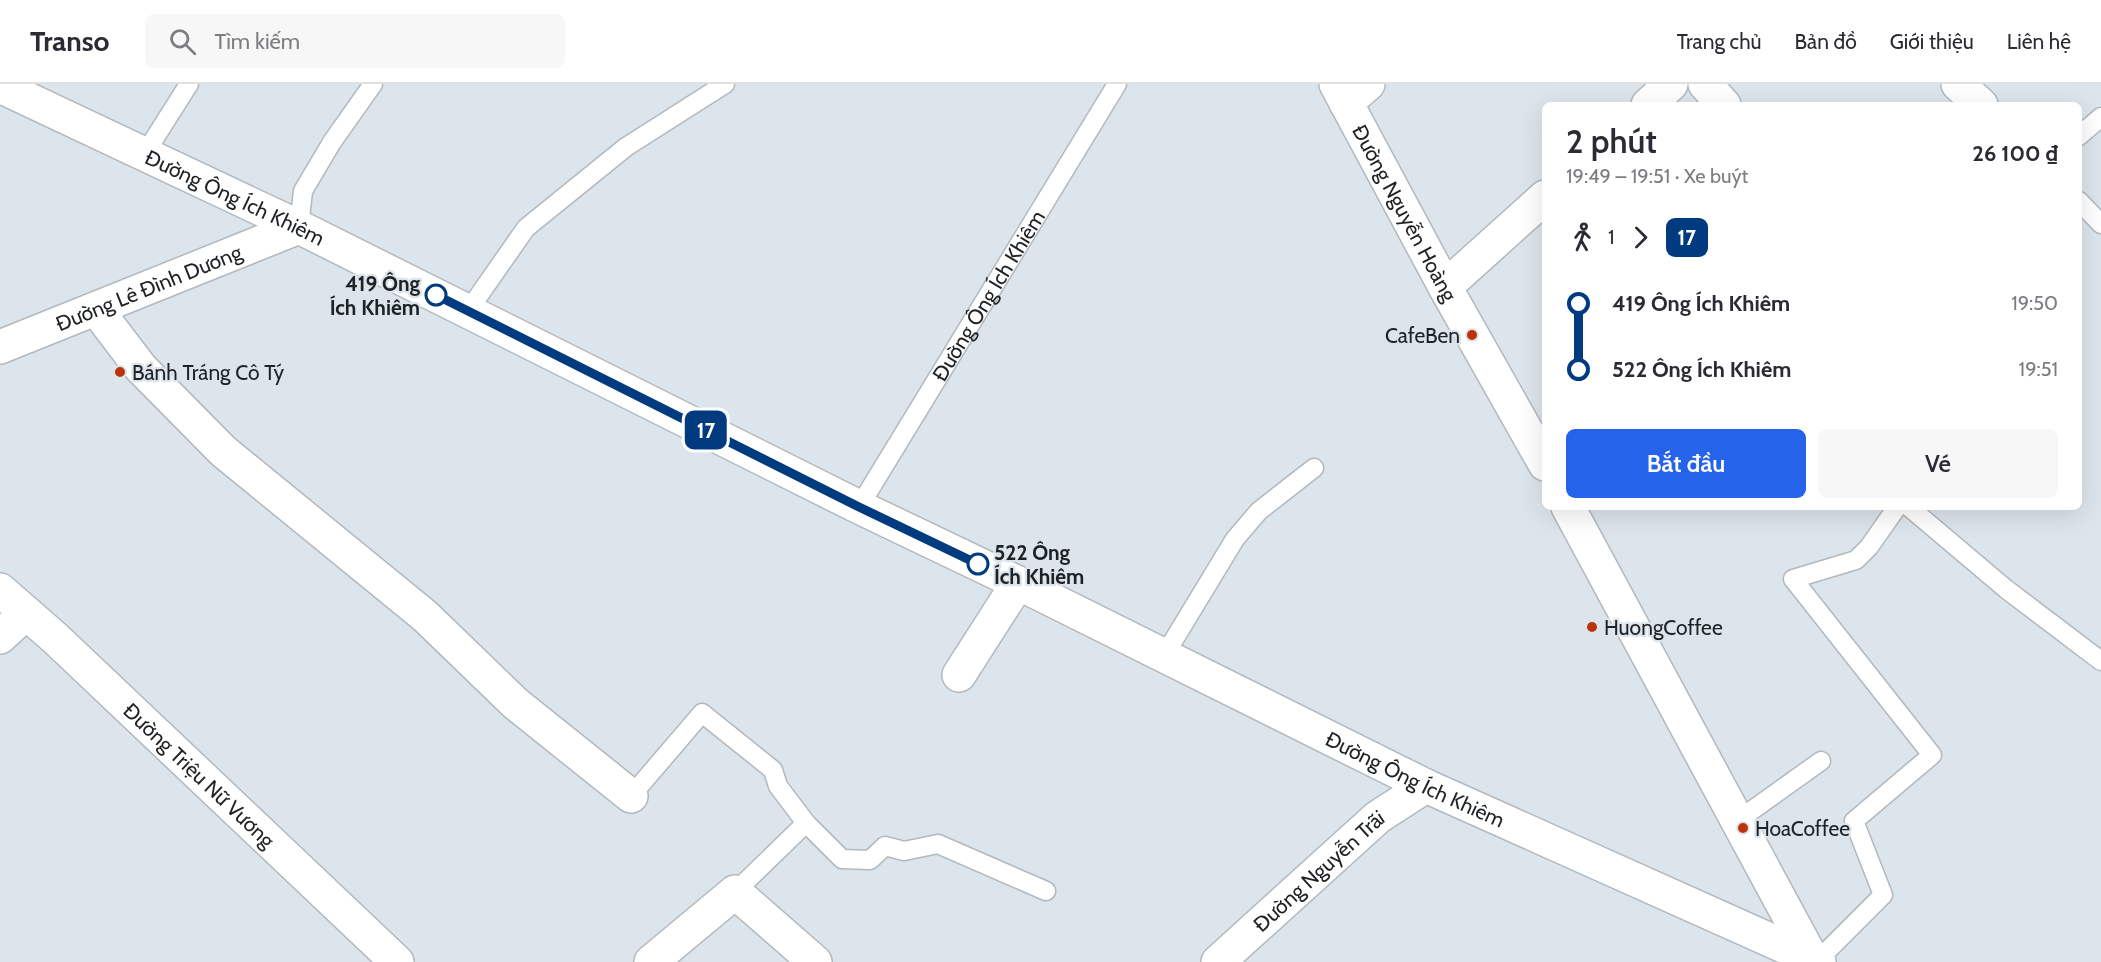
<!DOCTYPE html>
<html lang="vi">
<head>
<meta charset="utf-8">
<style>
	body { margin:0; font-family:Cabin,sans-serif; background:#f7f7f7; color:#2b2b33; height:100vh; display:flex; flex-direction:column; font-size:22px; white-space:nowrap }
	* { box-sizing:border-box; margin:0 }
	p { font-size:20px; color:#7c7c81 }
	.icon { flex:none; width:33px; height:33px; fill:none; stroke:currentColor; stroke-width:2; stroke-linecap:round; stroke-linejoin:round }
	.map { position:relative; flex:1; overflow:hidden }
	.sheet { position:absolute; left:1542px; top:18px; width:540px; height:408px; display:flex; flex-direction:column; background:#fff; border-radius:9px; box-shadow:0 6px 24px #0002 }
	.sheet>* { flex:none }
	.badge { padding:0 12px; border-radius:9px; font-size:21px; line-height:39px }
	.map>.badge { position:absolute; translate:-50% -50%; box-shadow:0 0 0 3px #fff }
	.legs { display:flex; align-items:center; gap:9px; height:66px; padding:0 24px; font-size:20px }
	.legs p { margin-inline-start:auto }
	.summary { display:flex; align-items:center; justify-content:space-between; height:102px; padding:0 24px }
	h1 { font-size:33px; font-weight:600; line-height:45px }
	.action { display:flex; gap:12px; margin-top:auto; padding:12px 24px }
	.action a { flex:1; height:69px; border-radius:9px; background:#2563eb; color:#fff; font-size:24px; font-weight:600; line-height:69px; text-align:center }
	.action a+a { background:#f7f7f7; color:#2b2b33 }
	ul { padding:0 24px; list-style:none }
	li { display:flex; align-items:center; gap:21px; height:66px; font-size:22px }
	li i { display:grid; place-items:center; width:9px; height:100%; margin:0 8px; background:currentColor }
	li i::after { content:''; width:15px; height:15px; margin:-8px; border:4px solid; border-radius:50%; background:#fff }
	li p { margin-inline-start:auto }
	li:first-child i { background:linear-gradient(#0000 50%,currentColor 0) }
	li:last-child i { background:linear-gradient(currentColor 50%,#0000 0) }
	header { display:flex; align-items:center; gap:36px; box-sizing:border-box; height:84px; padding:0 30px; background:#fff; border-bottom:2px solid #e1e1e2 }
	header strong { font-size:28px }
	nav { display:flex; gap:33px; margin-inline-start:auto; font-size:21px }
	.search { width:420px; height:54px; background:#f7f7f7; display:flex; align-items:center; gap:15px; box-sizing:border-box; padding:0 21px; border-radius:9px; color:#7c7c81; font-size:22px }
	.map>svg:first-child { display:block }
</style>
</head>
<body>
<header>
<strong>Transo</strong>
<div class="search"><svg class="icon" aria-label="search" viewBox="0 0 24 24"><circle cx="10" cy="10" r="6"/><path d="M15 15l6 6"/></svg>Tìm kiếm</div>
<nav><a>Trang chủ</a><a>Bản đồ</a><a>Giới thiệu</a><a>Liên hệ</a></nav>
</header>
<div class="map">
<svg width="2101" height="878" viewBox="0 0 2101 878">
	<rect width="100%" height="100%" fill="#dde5ec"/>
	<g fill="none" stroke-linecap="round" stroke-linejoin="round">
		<defs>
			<g id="service">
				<path d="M2079,52L2101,33"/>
				<path d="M144,71L189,0"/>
				<path d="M2079,117L2101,140"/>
				<path d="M299,143L303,107L332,58L373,0"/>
				<path d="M468,227L526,144L626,63L725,0"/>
				<path id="s1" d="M859,423L1117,0"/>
				<path d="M1909,423L2006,505L2101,577"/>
				<path d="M1164,572L1235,455L1259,427L1314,384"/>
				<path d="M631,712L702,629L773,686L778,702L806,739"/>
				<path d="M1737,737L1821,677"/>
				<path d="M735,808L806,739L842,775L870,776L885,762L904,767L938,760L1046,807"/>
				<path d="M1817,877L1883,811L1854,737L1932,671L1793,495L1856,476L1869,463L1897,423"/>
			</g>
			<g id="minor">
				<path d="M1705,0L1724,21"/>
				<path d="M1958,0L1981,21"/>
				<path d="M1346,19L1368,0"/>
				<path d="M1648,21L1671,0"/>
				<path d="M1445,203L1545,113"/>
				<path d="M96,225L141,284L223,367L425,532L515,619L631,712"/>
				<path id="s2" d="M0,263L299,143"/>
				<path d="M0,553L26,529"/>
				<path d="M959,591L1018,499"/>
				<path d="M651,878L735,808L815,878"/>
				<path id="s3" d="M1218,878L1378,733L1426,702"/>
			</g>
			<g id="tertiary">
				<path id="s4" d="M1336,0L1445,203L1545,380"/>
				<path d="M1568,423L1811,873"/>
				<path id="s5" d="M0,506L55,554L397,878"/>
			</g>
			<g id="secondary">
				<path id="s6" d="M0,2L299,143L859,423L1018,499L1426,702L1819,878"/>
			</g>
		</defs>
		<use href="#service" stroke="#b1b9bf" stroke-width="21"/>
		<use href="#minor" stroke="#b1b9bf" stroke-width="36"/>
		<use href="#tertiary" stroke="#b1b9bf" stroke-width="36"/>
		<use href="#secondary" stroke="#b1b9bf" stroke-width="36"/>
		<use href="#service" stroke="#fff" stroke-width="18"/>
		<use href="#minor" stroke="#fff" stroke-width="33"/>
		<use href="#tertiary" stroke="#fff" stroke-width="33"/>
		<use href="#secondary" stroke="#fff" stroke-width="33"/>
	</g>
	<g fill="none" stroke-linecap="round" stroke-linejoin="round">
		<defs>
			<path id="line-1" d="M436,211L859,423L978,480"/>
		</defs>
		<use href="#line-1" stroke="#fff" stroke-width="14"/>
		<use href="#line-1" stroke="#003b80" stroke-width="9"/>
	</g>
	<g fill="#fff" stroke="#003b80" stroke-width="3">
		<circle cx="436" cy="211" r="10"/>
		<circle cx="978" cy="480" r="10"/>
	</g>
	<g fill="#bc320d" stroke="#dde5ec" stroke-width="2">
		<circle cx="1472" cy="251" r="6"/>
		<circle cx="120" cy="288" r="6"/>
		<circle cx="1592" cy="543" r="6"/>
		<circle cx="1743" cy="744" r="6"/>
	</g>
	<g text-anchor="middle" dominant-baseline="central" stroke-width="4.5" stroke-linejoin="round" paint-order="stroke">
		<g font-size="21" fill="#1f2225" stroke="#dde5ec">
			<text stroke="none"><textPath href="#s6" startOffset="260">Đường Ông Ích Khiêm</textPath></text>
			<text stroke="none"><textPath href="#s4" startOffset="146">Đường Nguyễn Hoàng</textPath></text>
			<text stroke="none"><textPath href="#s2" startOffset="160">Đường Lê Đình Dương</textPath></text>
			<text stroke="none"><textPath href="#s1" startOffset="248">Đường Ông Ích Khiêm</textPath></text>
			<text stroke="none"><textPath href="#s5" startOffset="272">Đường Triệu Nữ Vương</textPath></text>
			<text stroke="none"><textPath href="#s6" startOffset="1576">Đường Ông Ích Khiêm</textPath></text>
			<text stroke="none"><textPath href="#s3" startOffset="136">Đường Nguyễn Trãi</textPath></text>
		</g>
		<g font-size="21" font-weight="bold" fill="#1f2225" stroke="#dde5ec" text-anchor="end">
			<text x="420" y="199">419 Ông<tspan x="420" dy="24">Ích Khiêm</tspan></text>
			<text x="994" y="468" text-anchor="start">522 Ông<tspan x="994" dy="24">Ích Khiêm</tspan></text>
		</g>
		<g font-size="21" fill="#1f2225" stroke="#dde5ec" text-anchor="start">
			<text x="1460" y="251" text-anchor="end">CafeBen</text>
			<text x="132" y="288">Bánh Tráng Cô Tý</text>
			<text x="1604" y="543">HuongCoffee</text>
			<text x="1755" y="744">HoaCoffee</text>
		</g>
	</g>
</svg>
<b class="badge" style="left:706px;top:346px;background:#003b80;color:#fff">17</b>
<section class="sheet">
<div class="summary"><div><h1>2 phút</h1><p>19:49 – 19:51 · Xe buýt</p></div><b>26 100 ₫</b></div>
<div class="legs"><svg class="icon" aria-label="walk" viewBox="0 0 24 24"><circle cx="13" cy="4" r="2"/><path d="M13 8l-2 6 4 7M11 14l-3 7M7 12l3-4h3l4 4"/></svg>1<svg class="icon" aria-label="forward" viewBox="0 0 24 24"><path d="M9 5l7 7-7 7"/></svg><b class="badge" style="background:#003b80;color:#fff">17</b></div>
<ul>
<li><i style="color:#003b80"></i><b>419 Ông Ích Khiêm</b><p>19:50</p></li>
<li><i style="color:#003b80"></i><b>522 Ông Ích Khiêm</b><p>19:51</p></li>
</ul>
<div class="action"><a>Bắt đầu</a><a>Vé</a></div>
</section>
</div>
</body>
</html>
